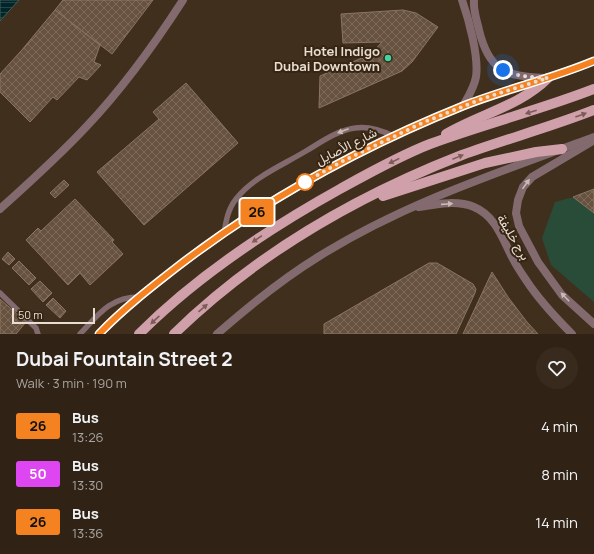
<!DOCTYPE html>
<html lang="en">
<head>
<meta charset="utf-8">
<style>
	body { margin:0; font-family:Manrope,Vazirmatn,sans-serif; background:#382b1e; color:#f1f3f6; height:100vh; display:flex; flex-direction:column; font-size:15px; white-space:nowrap }
	* { box-sizing:border-box; margin:0 }
	p { font-size:13px; color:#a8a4a0 }
	.icon { flex:none; width:22px; height:22px; fill:none; stroke:currentColor; stroke-width:2; stroke-linecap:round; stroke-linejoin:round }
	.map { position:relative; height:334px; overflow:hidden }
	.panel { display:flex; flex-direction:column; background:#302315; flex:1 }
	.panel>* { flex:none }
	.badge { padding:0 8px; border-radius:3px; font-size:14px; line-height:26px }
	.scale { position:absolute; left:12px; bottom:10px; width:83px; box-sizing:border-box; padding-left:4px; border:2px solid #e8ded2; border-top:0; font-size:11px; line-height:14px; white-space:nowrap; color:#e8ded2; -webkit-text-stroke:3px #352512; paint-order:stroke }
	.you { position:absolute; width:20px; height:20px; margin:-10px; border:3px solid #fff; border-radius:50%; background:#1a73e8; box-shadow:0 0 0 6px #1a73e833 }
	.map>.badge { position:absolute; translate:-50% -50%; box-shadow:0 0 0 2px #fff }
	.round { display:grid; place-items:center; flex:none; width:42px; height:42px; border-radius:21px; background:#382b1e }
	.summary { display:flex; align-items:center; justify-content:space-between; height:68px; padding:0 16px }
	h1 { font-size:19px; font-weight:700; line-height:30px }
	ul { padding:0; list-style:none }
	li { display:flex; align-items:center; gap:12px; height:48px; padding:0 16px }
	li div { flex:1 }
	li b { display:block; font-size:15px }
	li em { font-style:normal }
	li .badge { min-width:44px; font-weight:700; text-align:center }
	.map>svg:first-child { display:block }
</style>
</head>
<body>
<div class="map">
<svg width="594" height="334" viewBox="0 0 594 334">
	<defs>
		<pattern id="water-rules" width="6" height="5" patternUnits="userSpaceOnUse"><rect width="6" height="5" fill="#01262a"/><path d="M0 2.5h6" fill="none" stroke="#264548"/></pattern>
		<pattern id="building-cross-hatch" width="8" height="8" patternUnits="userSpaceOnUse"><rect width="8" height="8" fill="#675240"/><path d="M0 0l8 8M0 8l8-8" fill="none" stroke="#7d6a5b"/></pattern>
	</defs>
	<rect width="100%" height="100%" fill="#402f1c"/>
	<path fill="#284c38" d="M573,197L594,213V302L551,265L542,238L555,202Z"/>
	<path fill="url(#water-rules)" stroke="#465d5c" d="M0,0H19L0,21Z"/>
	<g fill="url(#building-cross-hatch)" stroke="#8b7462">
		<path d="M63,0H153L112,54L55,10Z"/>
		<path d="M55,10L100,45L94,62L101,65L87,80L79,77L57,100L53,97L30,122L0,92V74L21,51Z"/>
		<path d="M403,10L416,13L438,27L412,62L402,71L319,108L320,76L371,54L382,42L343,43L341,14Z"/>
		<path d="M186,83L238,143L144,225L97,172L159,119L153,112Z"/>
		<path d="M64,180L69,185L55,198L50,193Z"/>
		<path d="M594,189V213L573,197Z"/>
		<path d="M75,199L114,240L112,242L123,254L90,285L80,273L68,285L26,240L38,228L41,231Z"/>
		<path d="M8,252L15,259L9,265L2,259Z"/>
		<path d="M19,261L36,278L29,285L12,268Z"/>
		<path d="M429,263H437L444,267L473,284L476,289L475,293L456,334H324V324Z"/>
		<path d="M492,272L508,297L527,322L538,334H463Z"/>
		<path d="M40,281L52,293L43,302L31,289Z"/>
		<path d="M53,298L66,311L60,318L46,305Z"/>
		<path d="M0,299L26,322L16,334H0Z"/>
	</g>
	<g fill="none" stroke-linecap="round" stroke-linejoin="round">
		<g stroke="#826a6f" stroke-width="5.5">
			<path d="M224,233C226,221 228,209 236,199C253,177 283,165 306,151C321,142 338,130 355,128C369,126 381,130 393,136"/>
			<path d="M0,293L36,328L38,334"/>
			<path d="M80,334C98,315 110,297 139,297"/>
		</g>
		<path stroke="#826a6f" stroke-width="8" d="M0,209C30,182 59,156 86,127C123,88 154,45 183,0"/>
		<g stroke="#826a6f" stroke-width="8">
			<path d="M462,0C469,20 479,57 476,77C474,88 468,97 463,106"/>
			<path d="M474,0C473,10 477,21 479,30C489,71 505,76 544,78"/>
			<path d="M591,142L532,177L523,187L518,200L516,213L519,226L538,262L562,295L594,324"/>
			<path d="M419,207C437,204 457,200 474,207C496,216 503,240 513,259C517,267 522,274 526,280C539,300 555,317 572,334"/>
			<path d="M99,334C124,309 152,287 180,265C266,199 362,147 463,106C506,89 551,79 594,61"/>
			<path d="M217,334C249,306 282,279 318,257C404,203 500,172 594,137"/>
		</g>
		<g stroke="#d0a0aa" stroke-width="10">
			<path d="M446,134C480,114 520,106 548,78"/>
			<path d="M383,196L485,163L536,152L562,149"/>
			<path d="M139,334C198,275 268,229 340,189C369,173 399,156 430,144C484,124 540,110 594,89"/>
			<path d="M174,334C255,255 357,196 462,155C506,139 551,127 594,110"/>
		</g>
	</g>
	<defs><path id="oneway-solid" d="M-6-.8H1V-3.2L6.5 0L1 3.2V.8H-6Z"/></defs>
	<g fill="#7b5c56">
		<use href="#oneway-solid" transform="translate(531 112) rotate(163)"/>
		<use href="#oneway-solid" transform="translate(581 115) rotate(-20)"/>
		<use href="#oneway-solid" transform="translate(458 157) rotate(-22)"/>
		<use href="#oneway-solid" transform="translate(394 161) rotate(154)"/>
		<use href="#oneway-solid" transform="translate(257 239) rotate(146)"/>
		<use href="#oneway-solid" transform="translate(203 308) rotate(-41)"/>
		<use href="#oneway-solid" transform="translate(155 320) rotate(137)"/>
	</g>
	<g fill="#c9bbb4">
		<use href="#oneway-solid" transform="translate(343 131) rotate(159)"/>
		<use href="#oneway-solid" transform="translate(526 184) rotate(-54)"/>
		<use href="#oneway-solid" transform="translate(447 204) rotate(-4)"/>
		<use href="#oneway-solid" transform="translate(565 297) rotate(-134)"/>
	</g>
	<g fill="none" stroke-linecap="round" stroke-linejoin="round">
		<defs>
			<path id="line" d="M99,334C123,309 150,288 177,267C264,200 361,147 463,106C506,89 551,79 594,61"/>
		</defs>
		<use href="#line" stroke="#fff" stroke-width="9"/>
		<use href="#line" stroke="#f58220" stroke-width="6"/>
		<path stroke="#e8ded2" stroke-width="4" stroke-dasharray="0 7.2" d="M305,182L343,161L422,123L484,98L548,78C532,77 518,77 503,70"/>
	</g>
	<circle fill="#3fd4a2" stroke="#352512" stroke-width="1.5" cx="388" cy="58" r="4"/>
	<circle fill="#fff" stroke="#f58220" stroke-width="2" cx="305" cy="182" r="8"/>
	<g text-anchor="middle" dominant-baseline="central" stroke-width="4" stroke-linejoin="round" paint-order="stroke">
		<g font-size="13" font-weight="bold" fill="#e8ded2" stroke="#352512" text-anchor="end">
			<text x="380" y="51">Hotel Indigo<tspan x="380" dy="15">Dubai Downtown</tspan></text>
		</g>
		<g font-size="13" fill="#e8ded2" stroke="#352512">
			<text transform="translate(346 146) rotate(-27)">شارع الأصايل</text>
			<text transform="translate(514 237) rotate(59)">برج خليفة</text>
		</g>
	</g>
</svg>
<div class="scale">50 m</div>
<div class="you" style="left:503px;top:70px"></div>
<b class="badge" style="left:257px;top:212px;background:#f58220;color:#111">26</b>
</div>
<section class="panel">
<div class="summary"><div><h1>Dubai Fountain Street 2</h1><p>Walk · 3 min · 190 m</p></div><a class="round"><svg class="icon" aria-label="heart" viewBox="0 0 24 24"><path d="M12 20l-8-8c-3-5 5-10 8-4 3-6 11-1 8 4z"/></svg></a></div>
<ul>
<li><span class="badge" style="background:#f58220;color:#111">26</span><div><b>Bus</b><p>13:26</p></div><em>4 min</em></li>
<li><span class="badge" style="background:#de46f2;color:#fff">50</span><div><b>Bus</b><p>13:30</p></div><em>8 min</em></li>
<li><span class="badge" style="background:#f58220;color:#111">26</span><div><b>Bus</b><p>13:36</p></div><em>14 min</em></li>
</ul>
</section>
</body>
</html>
